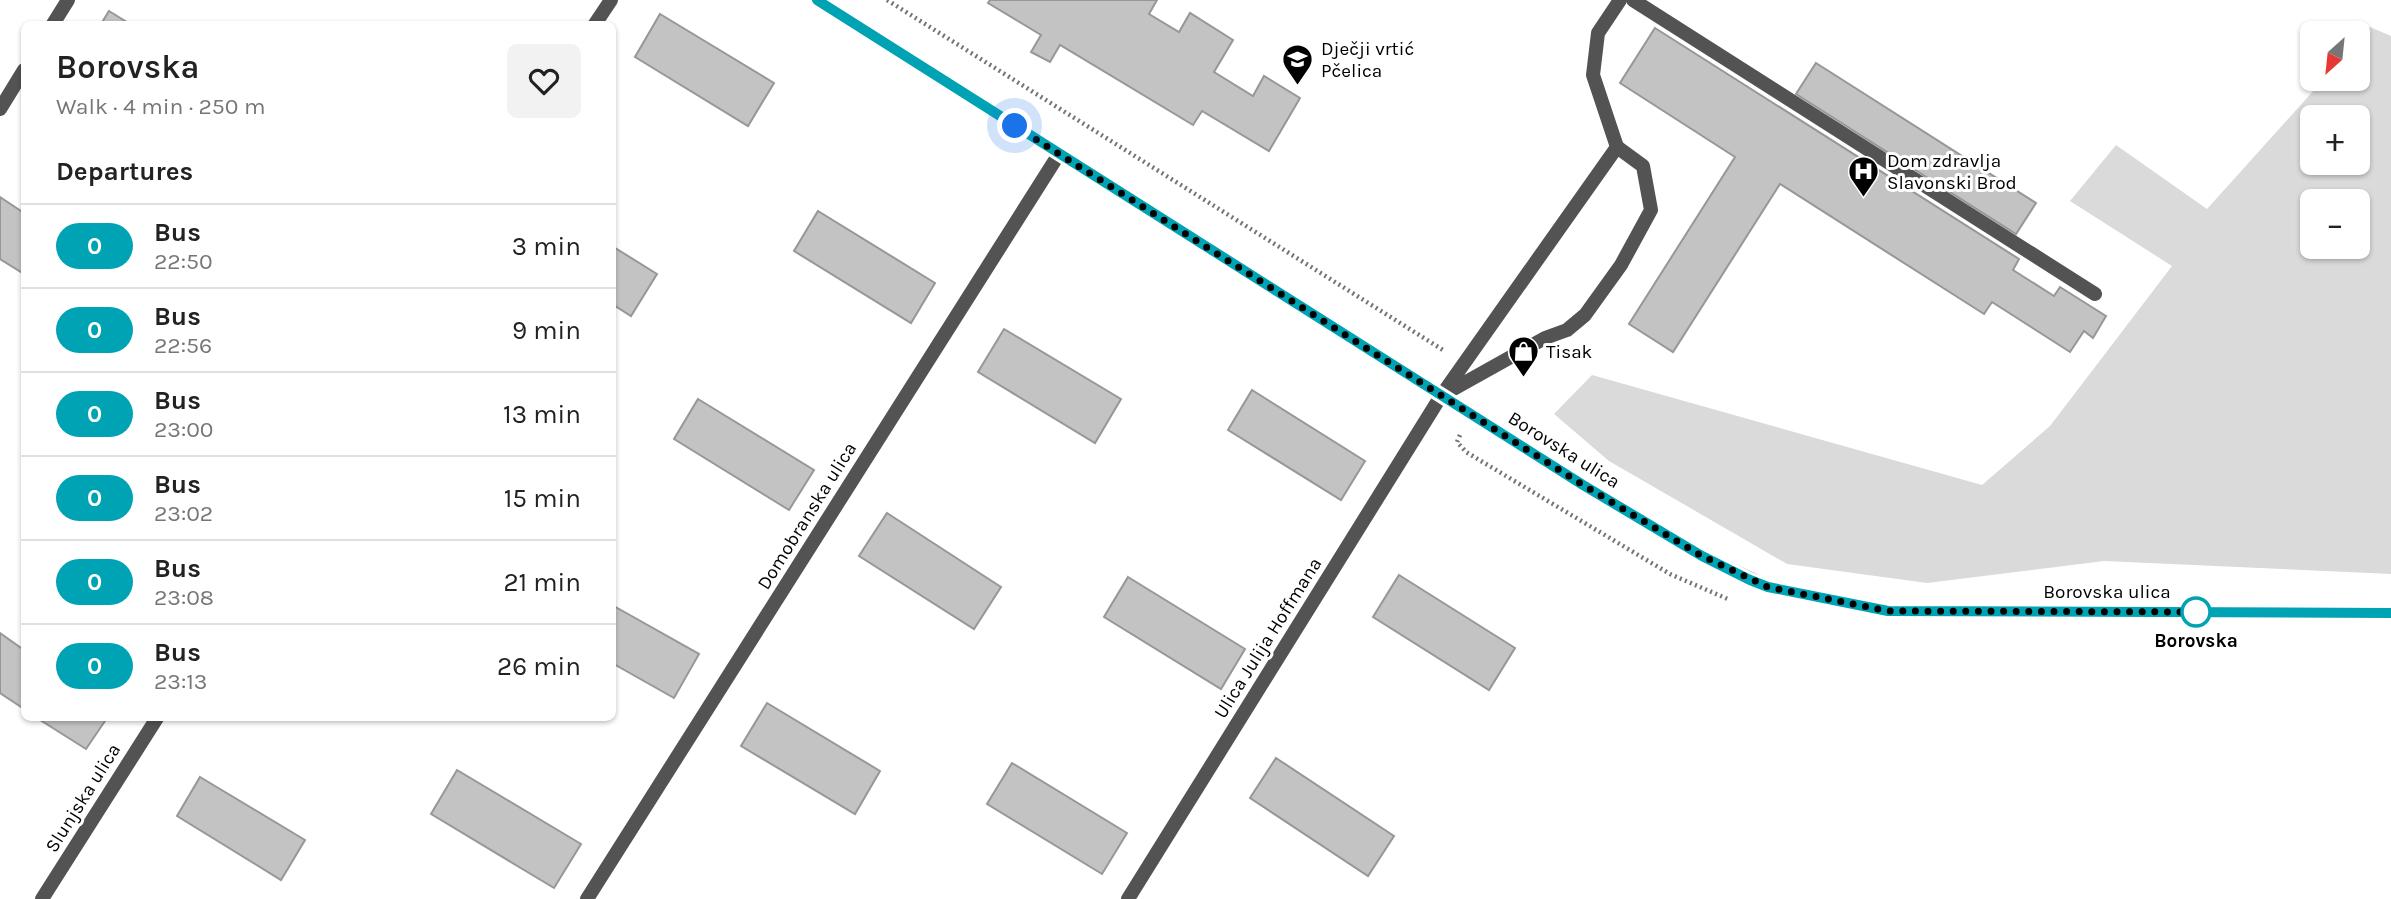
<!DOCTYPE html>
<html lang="en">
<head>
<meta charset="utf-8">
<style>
	body { margin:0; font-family:Karla,sans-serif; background:#f2f2f2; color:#222; height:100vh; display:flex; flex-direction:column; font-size:26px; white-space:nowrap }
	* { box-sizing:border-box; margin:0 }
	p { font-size:23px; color:#767676 }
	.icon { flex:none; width:38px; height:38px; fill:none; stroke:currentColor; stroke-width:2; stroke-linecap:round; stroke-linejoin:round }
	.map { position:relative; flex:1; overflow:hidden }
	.drawer { position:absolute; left:21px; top:21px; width:595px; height:700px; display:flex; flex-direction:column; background:#fff; border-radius:10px; box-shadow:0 2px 5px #0004 }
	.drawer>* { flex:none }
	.badge { padding:0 14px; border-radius:23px; font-size:24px; line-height:46px }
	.needle { width:46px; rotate:207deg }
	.fabs { position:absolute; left:2300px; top:21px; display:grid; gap:14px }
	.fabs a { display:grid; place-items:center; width:70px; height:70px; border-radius:10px; background:#fff; box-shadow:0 2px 5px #0004; font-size:35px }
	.you { position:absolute; width:35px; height:35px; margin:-18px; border:5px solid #fff; border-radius:50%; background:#1a73e8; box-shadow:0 0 0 10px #1a73e833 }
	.map>.badge { position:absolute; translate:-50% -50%; box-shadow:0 0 0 4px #fff }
	h2 { padding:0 35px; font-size:26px; line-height:63px }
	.round { display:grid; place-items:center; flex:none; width:74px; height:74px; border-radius:10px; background:#f2f2f2 }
	.overview { display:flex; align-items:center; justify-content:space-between; height:119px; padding:0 35px }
	h1 { font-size:33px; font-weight:600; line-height:52px }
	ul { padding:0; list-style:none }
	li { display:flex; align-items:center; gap:21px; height:84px; padding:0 35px; border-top:2px solid #e0e0e0 }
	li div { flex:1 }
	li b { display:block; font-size:26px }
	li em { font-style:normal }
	li .badge { min-width:77px; font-weight:700; text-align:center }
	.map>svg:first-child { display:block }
</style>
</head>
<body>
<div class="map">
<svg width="2391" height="899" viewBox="0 0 2391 899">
	<rect width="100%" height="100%" fill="#fff"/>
	<path fill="#dadada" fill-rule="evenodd" d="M2370,27L2391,36V574L2104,561L1927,583L1787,564L1609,461L1554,414L1592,375L1982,485L2050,426L2172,266L2070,201L2116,145L2207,209L2324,79H2357V41ZM2312,117H2357V163H2312ZM2312,201H2357V247H2312Z"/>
	<g fill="#c3c3c3" stroke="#979797" stroke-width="2">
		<path d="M990,0H1157L1149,14L1179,32L1190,13L1233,40L1214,72L1253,96L1264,76L1300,98L1269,151L1202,111L1193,125L1060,45L1050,62L1031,52L1041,35L988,3Z"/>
		<path d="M109,11L130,24H101Z"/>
		<path d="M660,14L774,83L748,126L635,57Z"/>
		<path d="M1655,28L2019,259L2013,270L2054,296L2060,287L2106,316L2093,338L2084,331L2070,352L1992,302L1984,314L1780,184L1673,352L1629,324L1735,157L1620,83Z"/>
		<path d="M1816,63L2036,203L2016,234L1796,94Z"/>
		<path d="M0,197L24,213V274L0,259Z"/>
		<path d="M818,211L935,283L911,323L794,251Z"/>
		<path d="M612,246L657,274L631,316L612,304Z"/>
		<path d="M1004,329L1121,399L1095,443L978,372Z"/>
		<path d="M1252,390L1365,461L1341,500L1228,430Z"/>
		<path d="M698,399L814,470L789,510L674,439Z"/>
		<path d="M887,513L1001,587L974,629L859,556Z"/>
		<path d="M1399,575L1515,648L1489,690L1373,617Z"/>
		<path d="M1128,577L1245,649L1221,689L1104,617Z"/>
		<path d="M612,605L699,654L674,698L612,663Z"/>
		<path d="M0,633L24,650V709L0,693Z"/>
		<path d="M767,703L880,771L855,814L741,746Z"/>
		<path d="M37,718H107L86,749Z"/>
		<path d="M1276,758L1394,836L1368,876L1250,798Z"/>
		<path d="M1012,763L1127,833L1102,874L987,804Z"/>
		<path d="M457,770L581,844L554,888L431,814Z"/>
		<path d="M200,777L305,840L281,880L177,816Z"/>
	</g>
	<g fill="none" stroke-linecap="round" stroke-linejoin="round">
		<g stroke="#757575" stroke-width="4.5" stroke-dasharray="2 3.5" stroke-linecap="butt">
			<path d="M887,0L1443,350"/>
			<path d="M1460,435L1457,442L1466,452L1670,574L1730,600"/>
		</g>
		<g stroke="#535353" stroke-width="14">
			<path d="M1633,0L2095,294"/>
			<path d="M1617,147L1643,166L1651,210L1621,265L1585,315L1567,330L1545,338L1441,396Z"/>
			<path d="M1617,147L1593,75L1598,33L1620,0"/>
		</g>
		<g stroke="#535353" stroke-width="14">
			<path d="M817,0L1583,485L1702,556L1768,587L1888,611L2391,613"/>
			<path d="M53,24L68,0"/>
			<path d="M595,24L611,0"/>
			<path d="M0,109L24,70"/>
			<path d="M42,899L157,718"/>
			<path d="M587,899L1059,154"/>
			<path d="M1128,899L1441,396"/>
		</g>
	</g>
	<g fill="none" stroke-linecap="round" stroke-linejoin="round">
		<defs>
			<path id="line" d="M817,0L1583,485L1702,556L1750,580L1768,587L1888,611L2391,613"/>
		</defs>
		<use href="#line" stroke="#fff" stroke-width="16"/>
		<use href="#line" stroke="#00a3b4" stroke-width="10"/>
		<path stroke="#000" stroke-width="7" stroke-dasharray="0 12.6" d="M1015,126L1583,485L1702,556L1768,587L1888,611L2206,612H2196"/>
	</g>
	<defs>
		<symbol id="school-pin" viewBox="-11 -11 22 30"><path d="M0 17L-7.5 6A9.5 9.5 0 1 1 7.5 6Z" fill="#000" stroke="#fff"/><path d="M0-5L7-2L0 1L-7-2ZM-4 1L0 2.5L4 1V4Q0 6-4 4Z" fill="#fff"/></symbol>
		<symbol id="hospital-pin" viewBox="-11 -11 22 30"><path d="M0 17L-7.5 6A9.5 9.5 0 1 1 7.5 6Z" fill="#000" stroke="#fff"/><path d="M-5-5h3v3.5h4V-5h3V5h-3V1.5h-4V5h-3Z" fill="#fff"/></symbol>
		<symbol id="shop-pin" viewBox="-11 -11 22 30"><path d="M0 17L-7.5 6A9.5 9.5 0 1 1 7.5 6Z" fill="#000" stroke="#fff"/><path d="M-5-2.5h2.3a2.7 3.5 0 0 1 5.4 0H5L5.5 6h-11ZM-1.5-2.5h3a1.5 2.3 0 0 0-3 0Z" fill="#fff"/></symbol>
	</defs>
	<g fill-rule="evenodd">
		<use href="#school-pin" x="1280" y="42" width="35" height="47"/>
		<use href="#hospital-pin" x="1846" y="154" width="35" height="47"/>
		<use href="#shop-pin" x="1506" y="334" width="35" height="47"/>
	</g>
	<circle fill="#fff" stroke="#00a3b4" stroke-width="3.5" cx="2196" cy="612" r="14"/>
	<g text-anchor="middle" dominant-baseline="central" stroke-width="6" stroke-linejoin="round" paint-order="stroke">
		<g font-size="19" fill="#000" stroke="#fff" text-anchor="start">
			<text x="1321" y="49">Dječji vrtić<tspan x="1321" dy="22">Pčelica</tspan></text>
			<text x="1887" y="161">Dom zdravlja<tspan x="1887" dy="22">Slavonski Brod</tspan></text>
			<text x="1546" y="352">Tisak</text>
		</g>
		<g font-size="19" fill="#000" stroke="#fff">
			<text transform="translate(1564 450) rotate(32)">Borovska ulica</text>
			<text transform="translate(807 516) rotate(-58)">Domobranska ulica</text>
			<text x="2107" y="592">Borovska ulica</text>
			<text transform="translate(1268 638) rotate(-58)">Ulica Julija Hoffmana</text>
			<text transform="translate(83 798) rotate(-58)">Slunjska ulica</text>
		</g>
		<g font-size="19" font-weight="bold" fill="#000" stroke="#fff">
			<text x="2196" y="641">Borovska</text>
		</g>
	</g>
</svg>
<div class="fabs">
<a><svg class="needle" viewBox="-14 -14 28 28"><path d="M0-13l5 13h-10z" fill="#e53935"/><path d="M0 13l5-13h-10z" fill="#767676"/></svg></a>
<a>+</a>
<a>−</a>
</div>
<div class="you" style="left:1015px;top:126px"></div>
<section class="drawer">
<div class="overview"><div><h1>Borovska</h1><p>Walk · 4 min · 250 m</p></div><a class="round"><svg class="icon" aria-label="heart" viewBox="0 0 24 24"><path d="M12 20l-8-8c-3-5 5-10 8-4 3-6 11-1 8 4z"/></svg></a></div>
<h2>Departures</h2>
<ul>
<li><span class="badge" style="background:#00a3b4;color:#fff">0</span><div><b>Bus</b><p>22:50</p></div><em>3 min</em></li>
<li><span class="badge" style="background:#00a3b4;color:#fff">0</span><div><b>Bus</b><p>22:56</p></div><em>9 min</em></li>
<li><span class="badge" style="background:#00a3b4;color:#fff">0</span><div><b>Bus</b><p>23:00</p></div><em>13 min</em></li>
<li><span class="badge" style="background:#00a3b4;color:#fff">0</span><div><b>Bus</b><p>23:02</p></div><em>15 min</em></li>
<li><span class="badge" style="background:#00a3b4;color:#fff">0</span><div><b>Bus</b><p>23:08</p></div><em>21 min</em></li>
<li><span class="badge" style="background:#00a3b4;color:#fff">0</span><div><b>Bus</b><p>23:13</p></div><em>26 min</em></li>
</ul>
</section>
</div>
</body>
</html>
